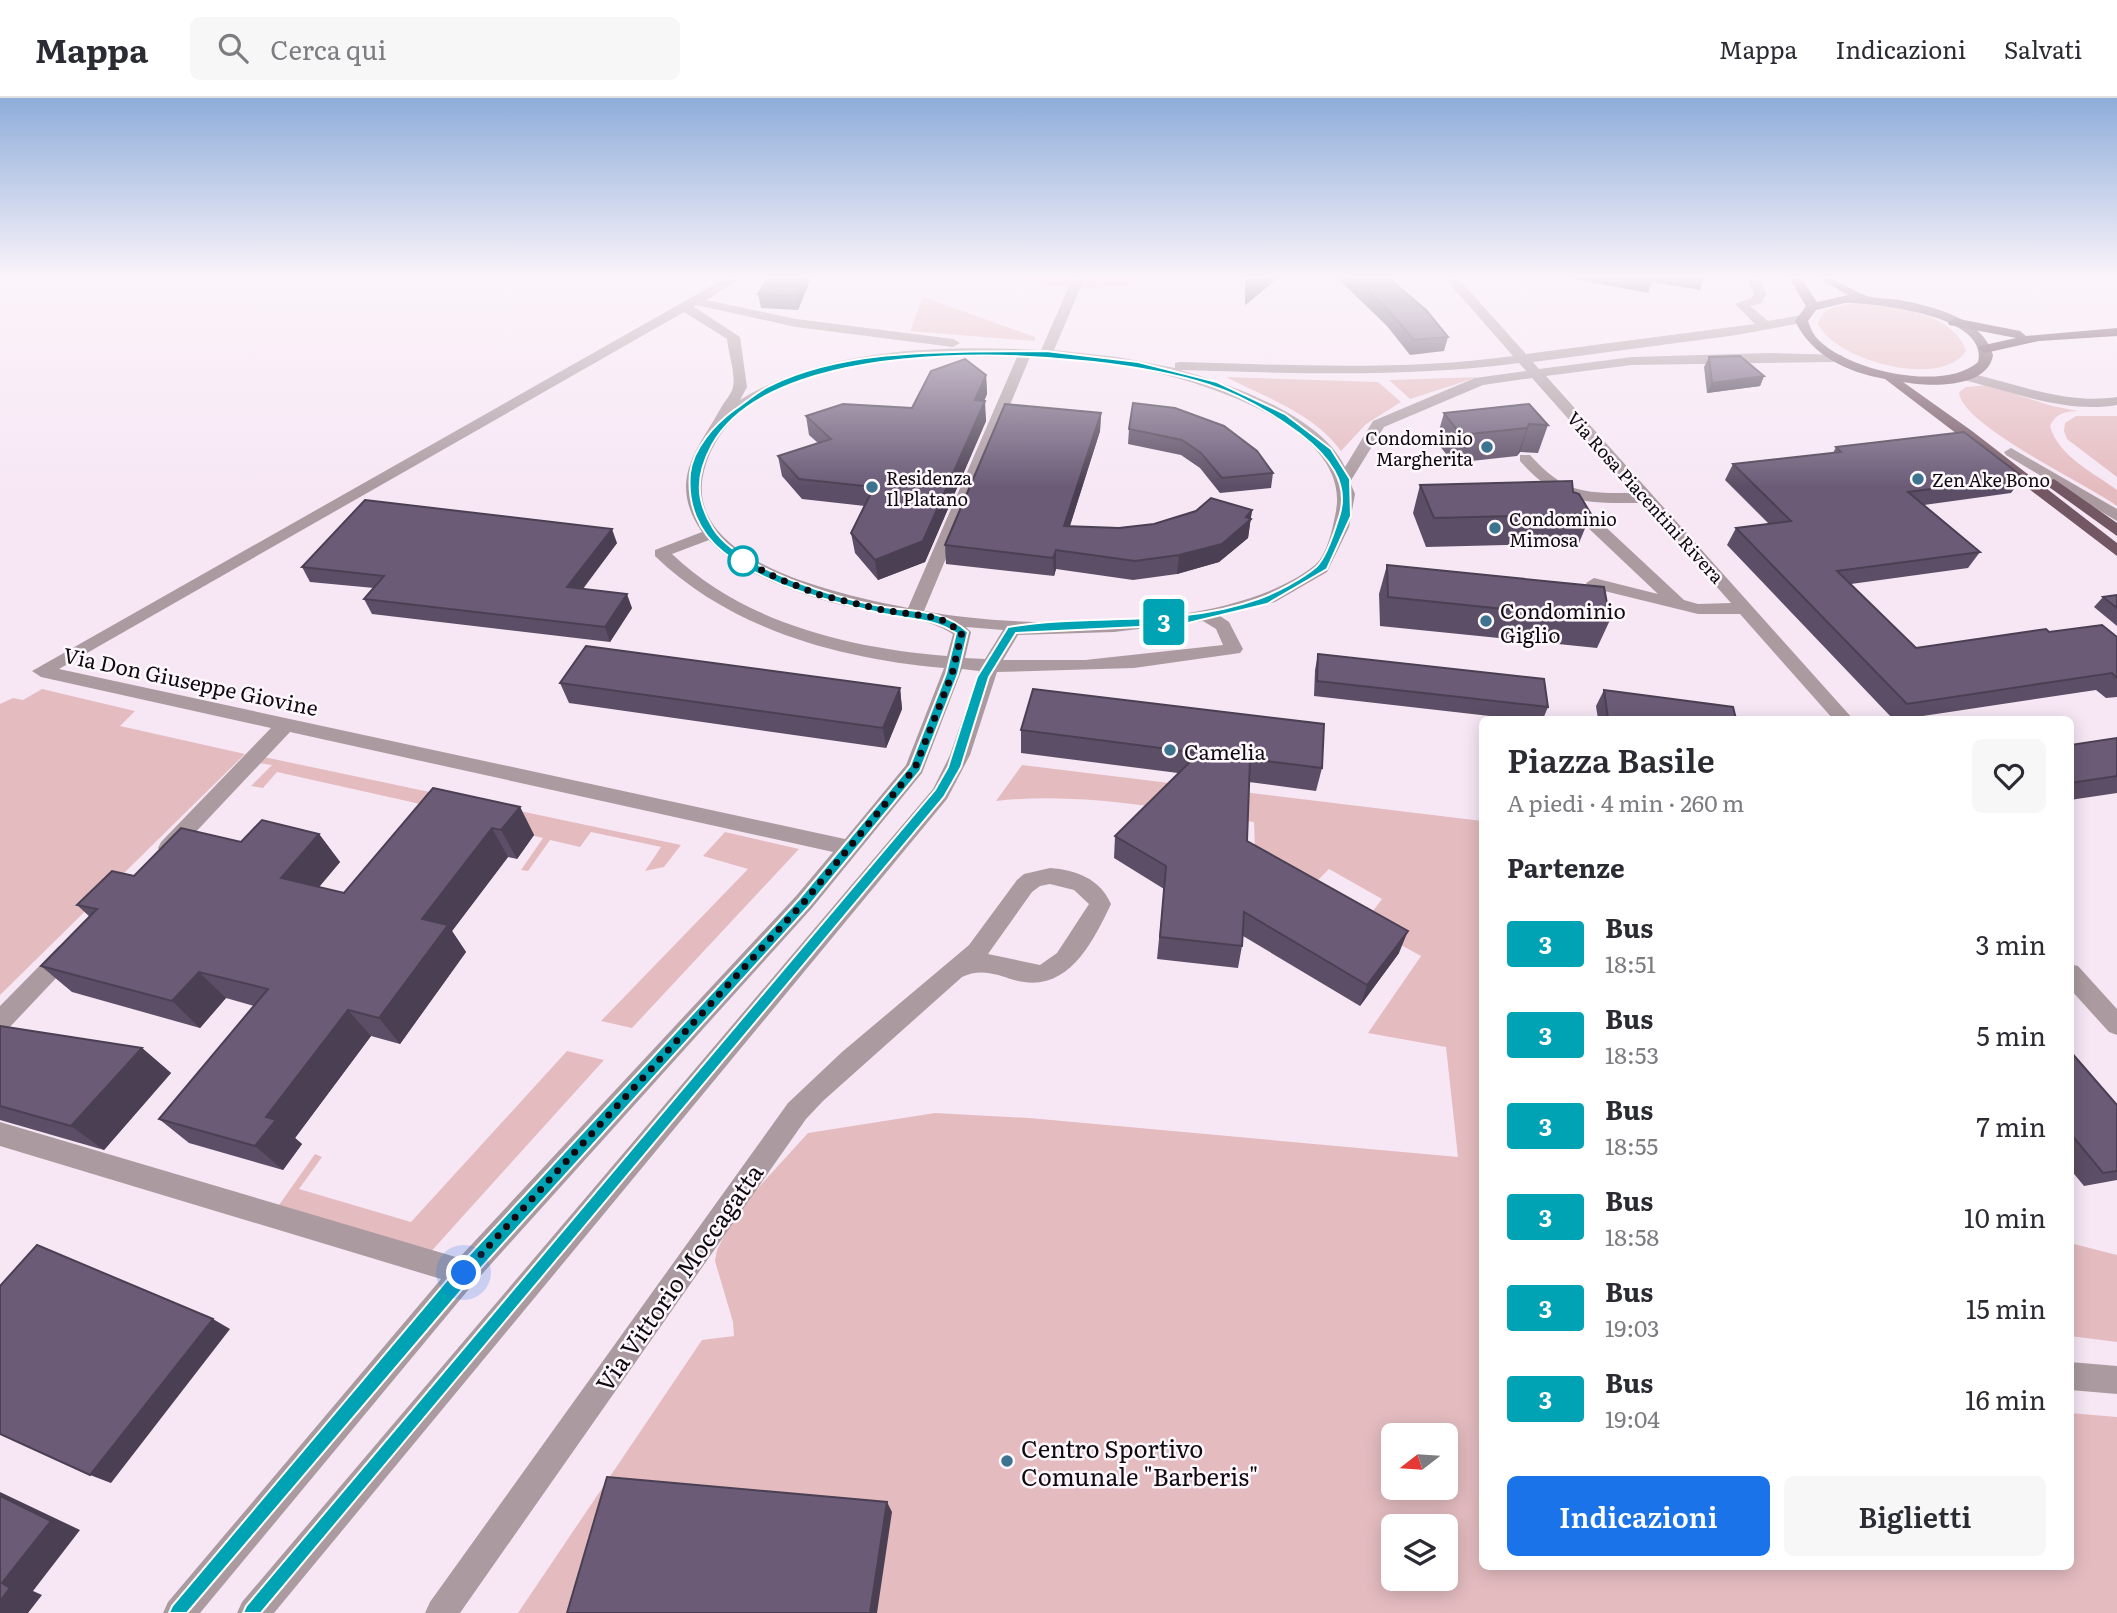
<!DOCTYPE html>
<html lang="it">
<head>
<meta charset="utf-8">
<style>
	body { margin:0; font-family:Literata,serif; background:#f7f7f7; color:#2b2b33; height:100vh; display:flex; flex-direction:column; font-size:26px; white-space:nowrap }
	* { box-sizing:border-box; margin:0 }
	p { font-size:23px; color:#7c7c81 }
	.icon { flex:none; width:38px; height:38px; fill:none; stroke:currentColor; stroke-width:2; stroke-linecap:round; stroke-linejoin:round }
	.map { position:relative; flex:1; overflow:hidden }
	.drawer { position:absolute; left:1479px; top:618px; width:595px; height:854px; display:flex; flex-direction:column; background:#fff; border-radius:10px; box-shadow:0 4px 18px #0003 }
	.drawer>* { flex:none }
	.badge { padding:0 14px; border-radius:5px; font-size:24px; line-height:46px }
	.needle { width:46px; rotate:253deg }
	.fabs { position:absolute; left:1381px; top:1325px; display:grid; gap:14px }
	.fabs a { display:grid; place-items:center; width:77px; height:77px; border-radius:10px; background:#fff; box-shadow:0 4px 18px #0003; font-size:35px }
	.you { position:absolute; width:35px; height:35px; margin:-18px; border:5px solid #fff; border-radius:50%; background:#1a73e8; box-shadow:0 0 0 10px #1a73e833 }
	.map>.badge { position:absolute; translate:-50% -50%; box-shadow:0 0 0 4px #fff }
	h2 { padding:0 28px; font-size:26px; line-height:63px }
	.round { display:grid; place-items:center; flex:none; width:74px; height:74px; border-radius:10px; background:#f7f7f7 }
	.overview { display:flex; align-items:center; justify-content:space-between; height:119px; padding:0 28px }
	h1 { font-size:33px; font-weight:600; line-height:52px }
	.action { display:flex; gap:14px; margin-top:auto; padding:14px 28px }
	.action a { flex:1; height:80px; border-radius:10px; background:#1a73e8; color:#fff; font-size:28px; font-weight:600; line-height:80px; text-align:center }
	.action a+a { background:#f7f7f7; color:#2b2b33 }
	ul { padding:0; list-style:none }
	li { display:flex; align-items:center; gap:21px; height:91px; padding:0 28px }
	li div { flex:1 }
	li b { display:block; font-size:26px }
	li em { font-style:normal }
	li .badge { min-width:77px; font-weight:700; text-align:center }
	header { display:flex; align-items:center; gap:42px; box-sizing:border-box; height:98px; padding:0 35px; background:#fff; border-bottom:2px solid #e1e1e2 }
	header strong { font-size:33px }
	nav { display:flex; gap:38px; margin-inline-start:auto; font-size:24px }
	.search { width:490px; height:63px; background:#f7f7f7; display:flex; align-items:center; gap:18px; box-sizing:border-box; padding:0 24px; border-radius:10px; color:#7c7c81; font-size:26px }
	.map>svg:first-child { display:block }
</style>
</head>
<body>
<header>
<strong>Mappa</strong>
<div class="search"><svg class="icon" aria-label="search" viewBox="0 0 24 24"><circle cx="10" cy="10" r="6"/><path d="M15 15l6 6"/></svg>Cerca qui</div>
<nav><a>Mappa</a><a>Indicazioni</a><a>Salvati</a></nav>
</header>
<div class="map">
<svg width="2117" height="1515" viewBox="0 0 2117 1515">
	<rect width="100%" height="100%" fill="#f7e7f5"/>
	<g fill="#e4bcc0" fill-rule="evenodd">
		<path d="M1013,177H1171C1116,191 1066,197 1013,177Z"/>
		<path d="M923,199L1035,239V243L910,233Z"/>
		<path d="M1847,206C1883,205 1955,213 1966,253C1941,292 1835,262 1818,226C1822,211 1833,209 1847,206Z"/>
		<path d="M1226,279L1378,284L1401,304L1366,326L1341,353C1315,316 1265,299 1226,279Z"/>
		<path d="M1478,279L1410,301L1389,282Z"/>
		<path d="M1987,287L2052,308L2078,313C2065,313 2055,316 2050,328C2058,358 2094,375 2117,392V408C2089,387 1960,327 1959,294L1966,289Z"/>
		<path d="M2076,318H2117V379L2067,341L2064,333L2065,325Z"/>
		<path d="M42,591L135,613L120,628L245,656L0,897V606L13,600L23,602Z"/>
		<path d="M264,659L681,747L664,769L645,773L661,749L591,734L580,749L550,742L528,773L521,772L543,740L450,718L456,714L277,674L263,690L251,688L272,667L258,665Z"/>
		<path d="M1022,667L1482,723V1468H2070V1315L2117,1319V1515H518L702,1242L734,1238L733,1224L715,1163L717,1152L737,1113L808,1035L935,1015L1029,1020L1458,1059L1446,949L1368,935L1421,858L1363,826L1382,801L1329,771L1315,785L1255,751L1254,724C1171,712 1081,693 996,703ZM1393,1337H1446V1390H1393ZM1393,1428H1446V1480H1393Z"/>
		<path d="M725,734L799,751L632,930L601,923L748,771L703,758Z"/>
		<path d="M567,953L604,962L427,1158L279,1107L315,1056L322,1059L299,1091L411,1124Z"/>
		<path d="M2070,1145L2117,1157V1244L2070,1238Z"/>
	</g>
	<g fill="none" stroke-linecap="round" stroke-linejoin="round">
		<g stroke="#918690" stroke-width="2.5" stroke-dasharray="2.5 3.5" stroke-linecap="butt">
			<path d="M1128,178L1131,177"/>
			<path d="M0,183L16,177"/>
		</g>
		<g fill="#ab9ba1" fill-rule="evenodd">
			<path d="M731,177H746L706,202L796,221L953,241L960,245L953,249L796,229L696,207L694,209L740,239L747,289L740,302C826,249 943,247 1041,252L1071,184L1077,180L1083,184L1054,252L1117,259L1175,270V265L1180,264C1291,267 1403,273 1513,258L1442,177H1455L1526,256L1755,226L1735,206L1752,200L1754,195L1745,177H1757L1766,195L1762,205L1750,208L1768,223L1801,217L1806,218V224L1737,237L1533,264L1539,271L1632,259L1769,255L1842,257V263L1837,264L1632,267L1546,278L1853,621H1833L1740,516H1698L1588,489L1586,485L1594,480L1658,496L1584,426L1564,421V415L1596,420L1684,502L1698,506L1731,505L1642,405C1587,405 1559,407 1520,363V357H1530C1565,396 1584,395 1634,395L1532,280L1483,287L1384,329L1350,384L1355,396L1349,429L1327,474L1275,504L1220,518L1229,524L1243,551L1240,555L1134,570L997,574L970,657L947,701L274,1515H237L242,1504L933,691L950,657L979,573L962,571L922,675L812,810L474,1185L200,1515H163L168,1504L441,1181L0,1048V1024L459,1160L796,798L833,754L290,634L175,756H161L158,750L161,744L271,630L41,579L32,573ZM684,214L727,241C728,254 736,276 733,289C732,295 725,303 722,308C699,350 666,382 702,434L655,452V458C731,532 841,561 944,570L906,667L845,741L59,571ZM1017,259L908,510C844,497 672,464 706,366C717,333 740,310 772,295C846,260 936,257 1017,259ZM1030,259C1067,261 1104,263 1140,271C1203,284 1351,329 1336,413C1333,428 1328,456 1315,467C1232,534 1026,532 924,513ZM1519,265L1526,273L1475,280L1373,323L1345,369C1320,317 1232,287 1180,272C1293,275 1407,280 1519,265ZM709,442C741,478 813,502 860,511C891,517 926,519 953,536L947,558C850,550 744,525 672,456ZM1203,523L1216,531L1223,547L1085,562H1003L1018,537L1114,534ZM966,529L1003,532L985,561L965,560L971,534Z"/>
			<path d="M1965,274C2014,285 2066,307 2117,299V307C2065,316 2010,293 1960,281L1958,278Z"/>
			<path d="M2011,350L2117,411V423L2006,357L2004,354Z"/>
			<path d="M1050,770C1077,772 1100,781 1111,806C1092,846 1067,897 1014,882C996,876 980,870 962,879L823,1003L806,1021L460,1515H425L430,1504L788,1005L842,954L969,847L1017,782L1024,776ZM1050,786L1074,792L1089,806L1057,855L1040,867L988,856L1032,794L1040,788Z"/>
			<path d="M67,845L75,848L78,854L75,860L8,931L0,934V908L59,848Z"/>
			<path d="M2070,866L2078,868L2117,911V937L2109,934L2070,891Z"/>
			<path d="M2070,1264L2117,1268V1296L2070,1292Z"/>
		</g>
		<g fill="#735763" fill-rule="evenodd">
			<path d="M1787,177H1799L1817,204L1848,197L1812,177C1835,177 1847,191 1867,198C1876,201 1889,200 1899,202C1932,208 1983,220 1993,257C1988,291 1928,289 1903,284L1972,333L2117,445V458L1885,281C1847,274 1812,258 1795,223L1806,208ZM1845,205C1874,205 1990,217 1978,264C1944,295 1842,272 1815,238C1812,234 1810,228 1808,223L1816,212Z"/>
			<path d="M2054,381L2117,425V438L2049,389V383Z"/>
		</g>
		<path fill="#5e404e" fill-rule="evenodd" d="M1954,220L2020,233L2026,238L2117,230V238L2039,243L1985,255L1978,251L1980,248L2016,240L1949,227L1948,224Z"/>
	</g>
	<g fill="#5c4e66">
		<path d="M812,177L798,212L761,210L758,196Z"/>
		<path d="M1245,177H1282L1245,207Z"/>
		<path d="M1334,177H1383L1448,239L1444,253L1410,257L1387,228Z"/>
		<path d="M1553,177H1705L1700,192L1652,184L1648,195Z"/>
		<path d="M1709,259L1764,278L1760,288L1707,295L1704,269Z"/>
		<path d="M986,277L987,296L984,303L986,323L925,464L878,482L855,455L851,435L865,408L802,401L782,378L778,358L818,345L809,337L806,318L912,310Z"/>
		<path d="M1133,305L1273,375L1271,390L1220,395L1200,370L1181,357L1128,346L1129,331Z"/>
		<path d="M1101,315L1100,333L1070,428L1119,430L1154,426L1252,412L1248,440L1219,464L1177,476L1133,482L1056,471L1054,478L946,466L945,447Z"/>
		<path d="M1444,315L1548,327L1538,355L1520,354L1517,358L1453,365L1436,343Z"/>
		<path d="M1836,349L2023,379L2011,395L1924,407L1980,454L1968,470L1851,486L1916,550L2049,534L2117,539V599L2106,600L2096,592L1903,621H1893L1727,447L1736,430L1769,426L1725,382L1733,366L1833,355Z"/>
		<path d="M1420,387L1573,394L1591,416L1579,445L1426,449L1413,415Z"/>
		<path d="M617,445L583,491L632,510L610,544L372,516L364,501L374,490L310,484L302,469Z"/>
		<path d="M1387,467L1610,522L1597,550L1380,528L1379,496Z"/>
		<path d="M2117,497V528L2094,509L2103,499Z"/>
		<path d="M1318,556L1548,609L1543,621H1516L1314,598L1315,572Z"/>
		<path d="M560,585L900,590L902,611L886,650L569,605Z"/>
		<path d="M1604,592L1736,621H1598L1596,608Z"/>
		<path d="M1021,632L1322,670L1316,693L1249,684L1247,743L1399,855L1360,908L1243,838L1242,848L1238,870L1157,861L1164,791L1114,760L1115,738L1178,675L1021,655Z"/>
		<path d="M2117,640V695L2070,702V647Z"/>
		<path d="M520,709L534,737L517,761L508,759L452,833L466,854L400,946L371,938L295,1040L302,1046L283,1072L189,1045L159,1021L254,908L226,900L200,930L72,894L41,868L90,819L77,807L134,778L241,744L319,736L340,764L319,789L344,795Z"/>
		<path d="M0,928L142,950L171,975L104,1052L0,1022Z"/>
		<path d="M2070,953L2117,1007V1082L2084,1088L2070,1071Z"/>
	</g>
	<g fill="#4b4053">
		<path d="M804,177H812L798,212L796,198Z"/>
		<path d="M1267,177H1282L1245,207L1247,193Z"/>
		<path d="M986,277L987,296L976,322L975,302Z"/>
		<path d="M1764,278L1760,288L1707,295L1712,285Z"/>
		<path d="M985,303L986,323L925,464L878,482L875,462Z"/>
		<path d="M1101,315L1100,333L1064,446V428Z"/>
		<path d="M1529,326L1520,354L1517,358L1527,330Z"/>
		<path d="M1252,412L1248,440L1219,464L1177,476L1179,457L1246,419Z"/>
		<path d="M612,431L617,445L573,503L567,489Z"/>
		<path d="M1056,452V471L1054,478L1053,460Z"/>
		<path d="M627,496L632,510L610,544L605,529Z"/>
		<path d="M900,590L902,611L886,650L883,630Z"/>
		<path d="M520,709L534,737L517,761L501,732Z"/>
		<path d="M492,730L508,759L452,833L466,854L400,946L379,920L422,821Z"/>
		<path d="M319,736L340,764L303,808L281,780Z"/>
		<path d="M1408,833L1399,855L1360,908L1367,887Z"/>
		<path d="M199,874L226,900L200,930L172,903Z"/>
		<path d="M348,912L371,938L295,1040L302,1046L283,1072L255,1048L266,1019Z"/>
		<path d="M142,950L171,975L104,1052L71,1028Z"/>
		<path d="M213,1221L230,1231L111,1385L90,1377Z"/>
		<path d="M0,1394L80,1432L33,1493L42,1497L28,1515H0Z"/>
		<path d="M887,1404L892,1414L877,1515H870Z"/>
	</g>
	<g fill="#6b5b77" stroke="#4b4053" stroke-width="2">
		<path d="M770,177H804L796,198L758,196Z"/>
		<path d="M1247,177H1267L1247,193Z"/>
		<path d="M1352,177H1383L1393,184L1426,212L1448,239L1414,242L1390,214Z"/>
		<path d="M1620,177H1644L1652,183Z"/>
		<path d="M1687,177H1705V180Z"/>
		<path d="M1740,258L1764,278L1712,285L1709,259Z"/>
		<path d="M965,261L986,277L975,302L985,303L923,443L875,462L851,435L874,389L799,381L778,358L831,341L806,318L843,306L912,310L931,273Z"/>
		<path d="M1133,305L1175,310L1224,328L1257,353L1273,375L1222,380L1201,355L1182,342L1129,331Z"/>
		<path d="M1005,306L1101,315L1064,428L1119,430L1154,426L1196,413L1211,400L1252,412L1246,419L1251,421L1222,446L1179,457L1135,463L1056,452L1053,460L945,447Z"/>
		<path d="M1529,306L1548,327L1529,326L1527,330L1461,337L1444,315Z"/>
		<path d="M1964,334L2023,379L1908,394L1980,454L1837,473L1916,550L2046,531L2049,534L2102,527L2117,539V580L2112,575L1907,606L1736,430L1791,423L1733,366L1841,354L1836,349Z"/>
		<path d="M1572,383L1573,394L1579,396L1591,416L1434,420L1420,387Z"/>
		<path d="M365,402L612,431L567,489L627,496L605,529L364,501L384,478L302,469Z"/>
		<path d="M1387,467L1604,489L1610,522L1388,499Z"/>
		<path d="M2117,497V510L2103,499Z"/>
		<path d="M586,548L900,590L883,630L560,585Z"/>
		<path d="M1318,556L1544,581L1548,609L1317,583Z"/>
		<path d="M1033,591L1324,626L1322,670L1250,661L1247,743L1408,833L1367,887L1244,814L1242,848L1160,839L1166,768L1115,738L1199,655L1021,632Z"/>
		<path d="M1604,592L1733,609L1736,621H1608Z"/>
		<path d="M2117,640V678L2070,685V647Z"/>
		<path d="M433,690L520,709L501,732L492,730L422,821L448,827L379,920L348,912L266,1019L276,1022L255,1048L159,1021L268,891L199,874L172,903L41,868L97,811L77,807L112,773L134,778L181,730L241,744L262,722L319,736L281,780L344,795Z"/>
		<path d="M0,928L142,950L71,1028L0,1008Z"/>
		<path d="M2070,953L2117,1007V1073L2103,1075L2070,1035Z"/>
		<path d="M37,1147L213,1221L90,1377L0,1336V1188Z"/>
		<path d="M607,1379L887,1404L870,1515H567Z"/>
		<path d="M0,1398L51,1423L2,1485L10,1490L0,1503Z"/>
	</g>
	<linearGradient id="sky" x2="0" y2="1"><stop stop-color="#8eadda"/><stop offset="0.46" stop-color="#fbf4fa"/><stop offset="1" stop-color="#fbf4fa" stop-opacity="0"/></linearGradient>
	<rect width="2117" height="389" fill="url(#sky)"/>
	<path fill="#00a3b4" stroke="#fff" stroke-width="2" d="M1046,253L1138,264L1217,284L1285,316L1331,351L1350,381L1351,418L1327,471L1267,506L1180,527L1016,535L989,579L961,669L944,699L261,1515H243L246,1508L935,692L948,669L977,579L1008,529C1091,515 1177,530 1258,501C1275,495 1302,481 1316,469C1326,460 1334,435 1338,422C1352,385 1327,357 1300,336C1273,316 1240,297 1209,287C1097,250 778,228 712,347C696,377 695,401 713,430C738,471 839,501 885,509C915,514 944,512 968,534L958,576L920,673L809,808L471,1181L187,1515H169L172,1508L458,1169L799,801L910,668L946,576L956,535C930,519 909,522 880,515C827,503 767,488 723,454C698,434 687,406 690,375C693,350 715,326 734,312C746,304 757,294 769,288C850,248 958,254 1046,253Z"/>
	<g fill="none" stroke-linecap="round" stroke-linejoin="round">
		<path stroke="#0f0a0f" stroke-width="7" stroke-dasharray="0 12.6" d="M464,1175L804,804L915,670L952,576L962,534L939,520L883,512L820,497L777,480L740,461L743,463"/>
	</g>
	<g fill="#3c748f" stroke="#fef8fd" stroke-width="2.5">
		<circle cx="1487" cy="349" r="7"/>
		<circle cx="1918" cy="381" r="7"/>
		<circle cx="872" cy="389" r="7"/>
		<circle cx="1495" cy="430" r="7"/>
		<circle cx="1486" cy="523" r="7"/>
		<circle cx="1170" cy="652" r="7"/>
		<circle cx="1007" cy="1363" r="7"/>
	</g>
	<circle fill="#fff" stroke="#00a3b4" stroke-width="3.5" cx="743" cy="463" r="14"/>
	<g text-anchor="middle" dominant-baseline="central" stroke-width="5" stroke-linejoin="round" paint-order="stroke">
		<g font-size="18" fill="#0f0a0f" stroke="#fef8fd" text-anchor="start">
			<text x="1473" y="339" text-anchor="end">Condominio<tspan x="1473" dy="21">Margherita</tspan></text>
			<text x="886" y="379">Residenza<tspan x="886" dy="21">Il Platano</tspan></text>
			<text x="1932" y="381">Zen Ake Bono</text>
			<text x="1509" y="420">Condominio<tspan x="1509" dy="21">Mimosa</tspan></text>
		</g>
		<g font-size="18" fill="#0f0a0f" stroke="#fef8fd">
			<text transform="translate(1646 399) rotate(48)">Via Rosa Piacentini Rivera</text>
		</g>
		<g font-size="21" fill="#0f0a0f" stroke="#fef8fd" text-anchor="start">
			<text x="1500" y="511">Condominio<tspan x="1500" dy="24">Giglio</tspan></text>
			<text x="1184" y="652">Camelia</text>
		</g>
		<g font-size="21" fill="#0f0a0f" stroke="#fef8fd">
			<text transform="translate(191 582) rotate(12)">Via Don Giuseppe Giovine</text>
		</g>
		<g font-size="24" fill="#0f0a0f" stroke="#fef8fd">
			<text transform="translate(678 1179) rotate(-55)">Via Vittorio Moccagatta</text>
		</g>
		<g font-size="24" fill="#0f0a0f" stroke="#fef8fd" text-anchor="start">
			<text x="1021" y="1349">Centro Sportivo<tspan x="1021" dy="28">Comunale "Barberis"</tspan></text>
		</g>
	</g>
</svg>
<div class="fabs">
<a><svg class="needle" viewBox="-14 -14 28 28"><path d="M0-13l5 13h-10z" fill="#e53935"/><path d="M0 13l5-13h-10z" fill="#7c7c81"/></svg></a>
<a><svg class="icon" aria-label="layers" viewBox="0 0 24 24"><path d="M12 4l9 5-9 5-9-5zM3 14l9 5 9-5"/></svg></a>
</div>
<div class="you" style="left:464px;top:1175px"></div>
<b class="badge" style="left:1164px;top:524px;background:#00a3b4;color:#fff">3</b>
<section class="drawer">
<div class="overview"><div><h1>Piazza Basile</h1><p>A piedi · 4 min · 260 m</p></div><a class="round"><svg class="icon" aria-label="heart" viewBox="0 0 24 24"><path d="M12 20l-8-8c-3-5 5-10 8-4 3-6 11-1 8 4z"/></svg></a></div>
<h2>Partenze</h2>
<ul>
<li><span class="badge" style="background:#00a3b4;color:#fff">3</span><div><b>Bus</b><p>18:51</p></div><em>3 min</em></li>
<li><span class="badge" style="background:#00a3b4;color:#fff">3</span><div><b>Bus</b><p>18:53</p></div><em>5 min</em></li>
<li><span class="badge" style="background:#00a3b4;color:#fff">3</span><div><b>Bus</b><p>18:55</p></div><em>7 min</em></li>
<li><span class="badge" style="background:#00a3b4;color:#fff">3</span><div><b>Bus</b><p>18:58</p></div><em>10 min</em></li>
<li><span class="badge" style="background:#00a3b4;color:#fff">3</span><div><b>Bus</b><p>19:03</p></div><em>15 min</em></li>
<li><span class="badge" style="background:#00a3b4;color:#fff">3</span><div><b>Bus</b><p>19:04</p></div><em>16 min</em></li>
</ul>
<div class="action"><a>Indicazioni</a><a>Biglietti</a></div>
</section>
</div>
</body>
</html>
